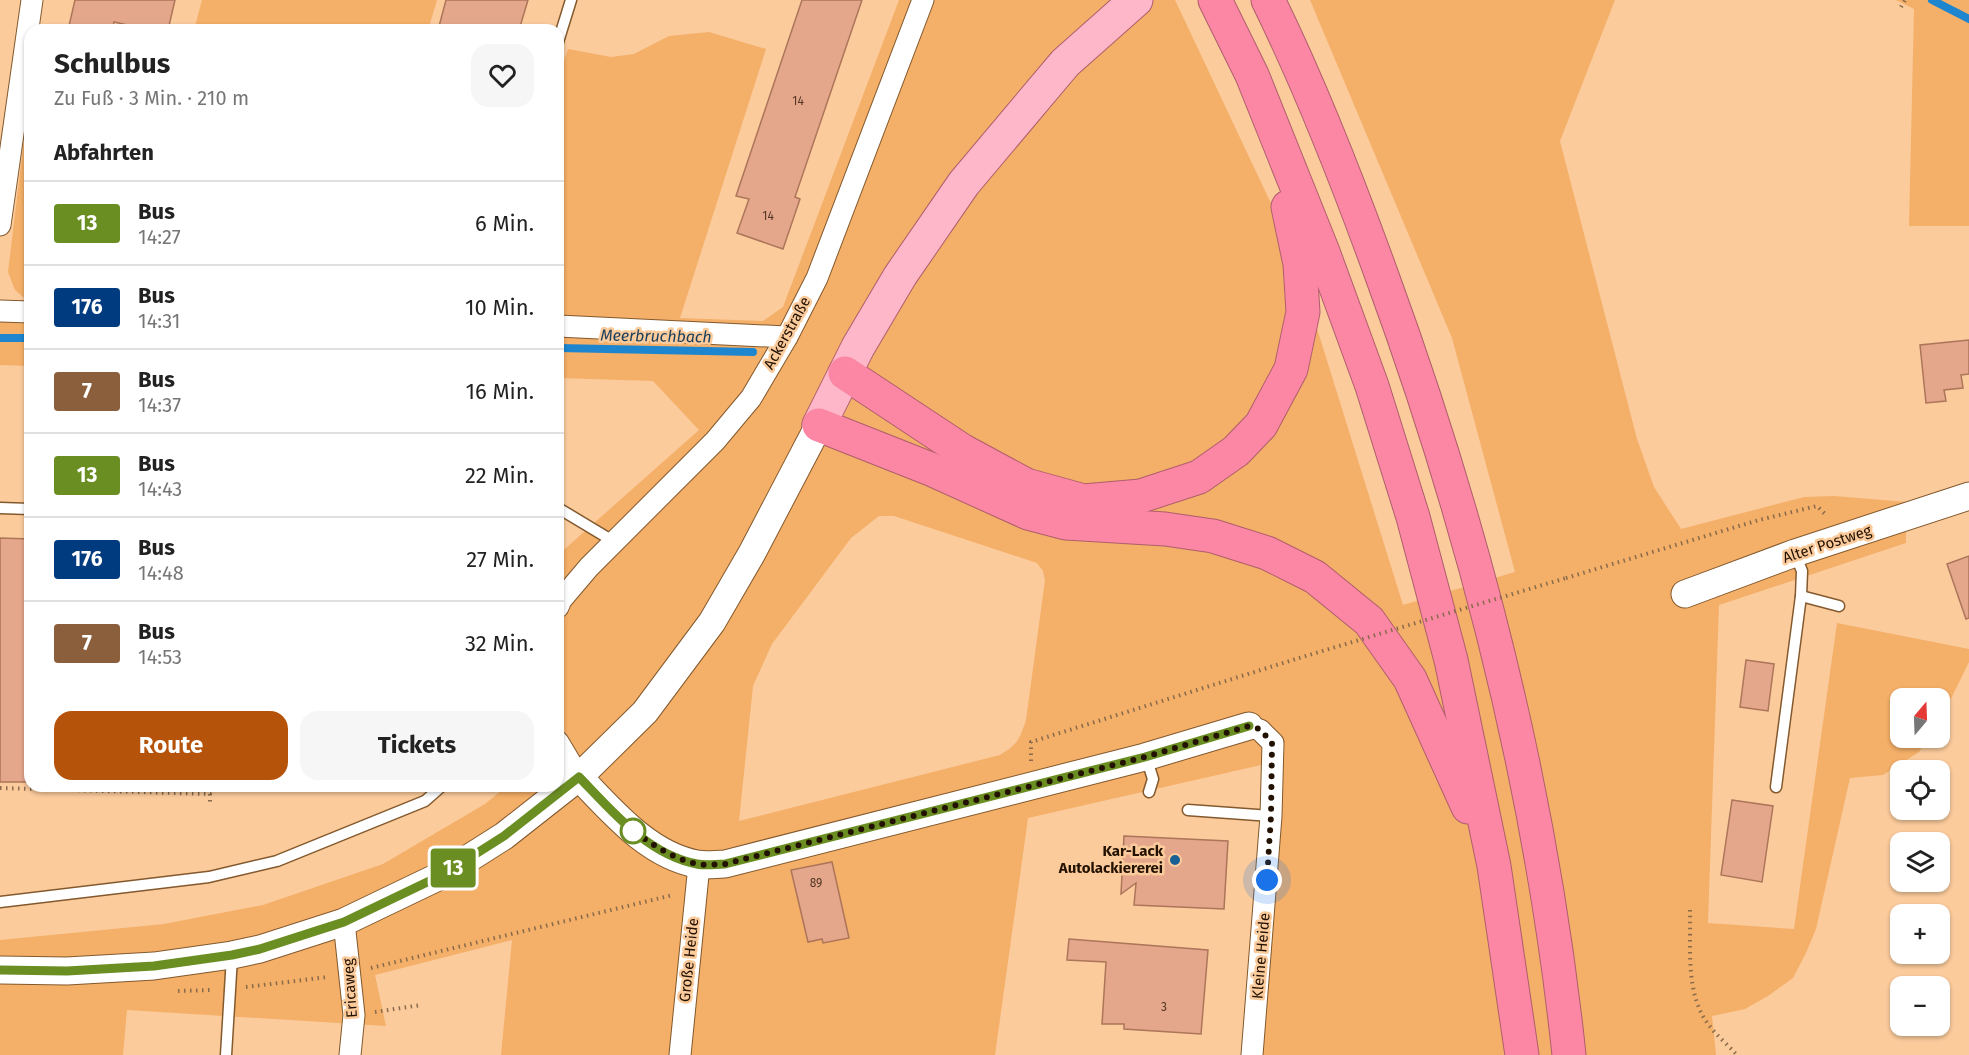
<!DOCTYPE html>
<html lang="de">
<head>
<meta charset="utf-8">
<style>
	body { margin:0; font-family:"Fira Sans",sans-serif; background:#f6f6f6; color:#222; height:100vh; display:flex; flex-direction:column; font-size:22px; white-space:nowrap }
	* { box-sizing:border-box; margin:0 }
	p { font-size:20px; color:#767676 }
	.icon { flex:none; width:33px; height:33px; fill:none; stroke:currentColor; stroke-width:2; stroke-linecap:round; stroke-linejoin:round }
	.map { position:relative; flex:1; overflow:hidden }
	.sheet { position:absolute; left:24px; top:24px; width:540px; height:768px; display:flex; flex-direction:column; background:#fff; border-radius:18px; box-shadow:0 2px 4px #0004 }
	.sheet>* { flex:none }
	.badge { padding:0 12px; border-radius:4px; font-size:21px; line-height:39px }
	.needle { width:39px; rotate:19deg }
	.controls { position:absolute; left:1890px; top:688px; display:grid; gap:12px }
	.controls a { display:grid; place-items:center; width:60px; height:60px; border-radius:12px; background:#fff; box-shadow:0 2px 4px #0004; font-size:30px }
	.you { position:absolute; width:30px; height:30px; margin:-15px; border:4px solid #fff; border-radius:50%; background:#1a73e8; box-shadow:0 0 0 9px #1a73e833 }
	.map>.badge { position:absolute; translate:-50% -50%; box-shadow:0 0 0 3px #fff }
	h2 { padding:0 30px; font-size:22px; line-height:54px }
	.round { display:grid; place-items:center; flex:none; width:63px; height:63px; border-radius:18px; background:#f6f6f6 }
	.overview { display:flex; align-items:center; justify-content:space-between; height:102px; padding:0 30px }
	h1 { font-size:28px; font-weight:700; line-height:45px }
	.button { display:flex; gap:12px; margin-top:auto; padding:12px 30px }
	.button a { flex:1; height:69px; border-radius:18px; background:#b45309; color:#fff; font-size:24px; font-weight:700; line-height:69px; text-align:center }
	.button a+a { background:#f6f6f6; color:#222 }
	ul { padding:0; list-style:none }
	li { display:flex; align-items:center; gap:18px; height:84px; padding:0 30px; border-top:2px solid #e0e0e0 }
	li div { flex:1 }
	li b { display:block; font-size:22px }
	li em { font-style:normal }
	li .badge { min-width:66px; font-weight:700; text-align:center }
	.map>svg:first-child { display:block }
</style>
</head>
<body>
<div class="map">
<svg width="1969" height="1055" viewBox="0 0 1969 1055">
	<rect width="100%" height="100%" fill="#fbcb9c"/>
	<g fill="#f4af68" fill-rule="evenodd">
		<path d="M202,0H437L428,30H194Z"/>
		<path d="M899,0H1175L1292,248L1403,605L1515,572L1452,338L1310,0H1615L1560,141L1637,439L1654,487L1681,529L1804,497L1834,496L1906,502V543L1719,605L1708,923L1794,929L1837,623L1969,649V662L1940,721V699H1900V738H1928L1919,752L1883,775L1850,778L1816,929L1806,953L1793,978L1768,996L1745,1009L1712,1016L1716,1055H1259L1279,761L1028,818L995,1055H501L512,940L375,975L386,1026L127,1010L123,1055H0V940L164,924L263,905L383,864L485,804L507,786H558V555L699,430L653,381L558,378V79L568,49L611,57L634,54L669,36L709,32L766,49L680,318L763,321L783,307ZM879,516H894L1037,563L1043,571L1045,580L1026,720C1019,740 1018,744 1000,755L739,821L753,686L772,644L851,538Z"/>
		<path d="M1896,0H1969V226H1909L1914,9Z"/>
		<path d="M28,107L30,108V303L15,290L8,272Z"/>
		<path d="M0,303H30V366L0,365Z"/>
	</g>
	<g fill="none" stroke-linecap="round" stroke-linejoin="round">
		<g stroke="#1d86cf" stroke-width="8">
			<path d="M1932,0L1969,19"/>
			<path d="M0,338H30"/>
			<path d="M558,348L753,352"/>
		</g>
	</g>
	<g fill="#e4a78b" stroke="#ad755a" stroke-width="1.5">
		<path d="M75,0H175L168,30H149L114,22L112,30H68Z"/>
		<path d="M446,0H528L519,30H438Z"/>
		<path d="M802,0H862L795,197L800,199L783,249L737,233L749,199L736,196Z"/>
		<path d="M1969,340V374L1961,375L1963,388L1944,390L1946,401L1926,403L1920,345Z"/>
		<path d="M0,538L30,539V782H0Z"/>
		<path d="M1969,556V618L1966,619L1947,564Z"/>
		<path d="M1746,660L1774,664L1768,711L1740,707Z"/>
		<path d="M1732,800L1773,806L1762,882L1721,875Z"/>
		<path d="M1124,836L1228,841L1224,909L1134,905L1136,883L1121,894Z"/>
		<path d="M832,862L849,938L823,943L822,939L808,942L791,870Z"/>
		<path d="M1069,939L1208,950L1201,1034L1124,1029V1024H1102L1106,962L1067,960Z"/>
	</g>
	<g fill="none" stroke-linecap="round" stroke-linejoin="round">
		<defs>
			<g id="service">
				<path d="M558,42L571,0"/>
				<path d="M0,508L30,509"/>
				<path d="M558,508L613,541"/>
				<path d="M1801,596L1839,606"/>
				<path d="M1146,757L1153,779L1149,792"/>
				<path d="M1776,787L1801,596L1802,571L1795,554"/>
				<path d="M1188,810L1271,816"/>
				<path d="M0,902L209,877L277,861L425,801L442,786"/>
				<path d="M226,1055L232,957"/>
			</g>
			<g id="minor">
				<path d="M0,225L32,0"/>
				<path d="M0,311L30,312"/>
				<path d="M558,326L787,337"/>
				<path d="M558,607L561,600L589,567L715,441L751,398L787,337L817,278L923,0"/>
				<path d="M1249,726L1260,730L1273,743L1271,816L1252,1055"/>
				<path d="M558,742L579,777"/>
				<path d="M344,922L354,1015L350,1055"/>
				<path d="M680,1055L699,865"/>
			</g>
			<g id="tertiary">
				<path d="M1685,594L1795,553L1969,496"/>
				<path d="M579,777C612,811 648,855 697,864C706,866 716,864 725,864L1145,757L1249,726"/>
				<path d="M0,970L67,971L154,966L232,955L260,949L344,922L444,874L504,836L579,777L645,712L712,622L752,553L819,425"/>
			</g>
			<path id="primary" d="M819,425L858,347L900,276L964,183L1065,63L1136,0"/>
			<g id="motorway">
				<path d="M1215,0L1252,75L1323,252L1372,386L1413,517L1451,660L1494,866L1522,1055"/>
				<path d="M1268,0C1312,89 1348,182 1382,276C1474,527 1541,789 1569,1055"/>
				<path d="M845,373L963,451L1026,485L1084,501L1141,496L1199,477L1236,451L1261,425L1291,369L1303,312L1300,264L1288,207"/>
				<path d="M819,425L933,470L1028,513L1066,523L1165,529L1213,536L1267,553L1315,577L1369,621L1410,679L1468,807"/>
			</g>
		</defs>
		<use href="#service" stroke="#83592d" stroke-width="13"/>
		<use href="#minor" stroke="#83592d" stroke-width="23"/>
		<use href="#tertiary" stroke="#83592d" stroke-width="29"/>
		<use href="#primary" stroke="#af5e6b" stroke-width="35"/>
		<use href="#motorway" stroke="#af5e6b" stroke-width="35"/>
		<g stroke="#896a4b" stroke-width="4" stroke-dasharray="1.5 4.5" stroke-linecap="butt">
			<path d="M1901,7L1905,0"/>
			<path d="M1566,578L1759,520L1817,506L1827,516"/>
			<path d="M1031,761V742L1299,658"/>
			<path d="M0,788L210,794V803"/>
			<path d="M1690,910C1691,947 1685,993 1708,1024C1716,1035 1728,1045 1737,1055"/>
			<path d="M371,968L673,895"/>
			<path d="M246,987L328,977"/>
			<path d="M178,991L212,990"/>
			<path d="M375,1012L421,1005"/>
		</g>
		<use href="#service" stroke="#fff" stroke-width="10"/>
		<use href="#minor" stroke="#fff" stroke-width="21"/>
		<use href="#tertiary" stroke="#fff" stroke-width="27"/>
		<use href="#primary" stroke="#fdb7c8" stroke-width="33"/>
		<use href="#motorway" stroke="#fb87a4" stroke-width="33"/>
		<path stroke="#896a4b" stroke-width="4" stroke-dasharray="1.5 4.5" stroke-linecap="butt" d="M1299,658L1566,578"/>
	</g>
	<g fill="none" stroke-linecap="round" stroke-linejoin="round">
		<defs>
			<path id="line" d="M0,970L67,971L154,966L232,955L260,949L322,929L344,922L444,874L504,836L579,777C612,811 648,855 697,864C706,866 716,864 725,864L1145,757L1249,726"/>
		</defs>
		<use href="#line" stroke="#fff" stroke-width="14"/>
		<use href="#line" stroke="#6b8e23" stroke-width="9"/>
		<path stroke="#231202" stroke-width="6" stroke-dasharray="0 10.8" d="M633,831L630,829C651,843 672,859 697,864C705,866 716,864 725,864L1145,757L1249,726L1260,729L1272,743L1271,816L1267,880"/>
	</g>
	<circle fill="#fff" stroke="#6b8e23" stroke-width="3" cx="633" cy="831" r="12"/>
	<circle fill="#196195" stroke="#fbcb9c" stroke-width="2" cx="1175" cy="860" r="6"/>
	<g text-anchor="middle" dominant-baseline="central" stroke-width="5" stroke-linejoin="round" paint-order="stroke">
		<g font-size="12" fill="#533724">
			<text x="798" y="101">14</text>
			<text x="768" y="216">14</text>
			<text x="816" y="883">89</text>
			<text x="1164" y="1007">3</text>
		</g>
		<g font-size="15" fill="#231202" stroke="#fbcb9c">
			<text transform="translate(787 333) rotate(-61)">Ackerstraße</text>
			<text transform="translate(1827 544) rotate(-18)">Alter Postweg</text>
			<text transform="translate(1261 956) rotate(-85)">Kleine Heide</text>
			<text transform="translate(689 960) rotate(-84)">Große Heide</text>
			<text transform="translate(350 988) rotate(-94)">Ericaweg</text>
		</g>
		<g font-size="15" font-weight="bold" fill="#231202" stroke="#fbcb9c" text-anchor="end">
			<text x="1163" y="851">Kar-Lack<tspan x="1163" dy="17">Autolackiererei</tspan></text>
		</g>
		<g font-size="16" font-style="italic" fill="#173e5c" stroke="#fbcb9c">
			<text transform="translate(656 336) rotate(1)">Meerbruchbach</text>
		</g>
	</g>
</svg>
<div class="controls">
<a><svg class="needle" viewBox="-14 -14 28 28"><path d="M0-13l5 13h-10z" fill="#e53935"/><path d="M0 13l5-13h-10z" fill="#767676"/></svg></a>
<a><svg class="icon" aria-label="locate" viewBox="0 0 24 24"><circle cx="12" cy="12" r="6"/><path d="M12 2v4M12 18v4M2 12h4M18 12h4"/></svg></a>
<a><svg class="icon" aria-label="layers" viewBox="0 0 24 24"><path d="M12 4l9 5-9 5-9-5zM3 14l9 5 9-5"/></svg></a>
<a>+</a>
<a>−</a>
</div>
<div class="you" style="left:1267px;top:880px"></div>
<b class="badge" style="left:453px;top:868px;background:#6b8e23;color:#fff">13</b>
<section class="sheet">
<div class="overview"><div><h1>Schulbus</h1><p>Zu Fuß · 3 Min. · 210 m</p></div><a class="round"><svg class="icon" aria-label="heart" viewBox="0 0 24 24"><path d="M12 20l-8-8c-3-5 5-10 8-4 3-6 11-1 8 4z"/></svg></a></div>
<h2>Abfahrten</h2>
<ul>
<li><span class="badge" style="background:#6b8e23;color:#fff">13</span><div><b>Bus</b><p>14:27</p></div><em>6 Min.</em></li>
<li><span class="badge" style="background:#003b80;color:#fff">176</span><div><b>Bus</b><p>14:31</p></div><em>10 Min.</em></li>
<li><span class="badge" style="background:#8b5e3c;color:#fff">7</span><div><b>Bus</b><p>14:37</p></div><em>16 Min.</em></li>
<li><span class="badge" style="background:#6b8e23;color:#fff">13</span><div><b>Bus</b><p>14:43</p></div><em>22 Min.</em></li>
<li><span class="badge" style="background:#003b80;color:#fff">176</span><div><b>Bus</b><p>14:48</p></div><em>27 Min.</em></li>
<li><span class="badge" style="background:#8b5e3c;color:#fff">7</span><div><b>Bus</b><p>14:53</p></div><em>32 Min.</em></li>
</ul>
<div class="button"><a>Route</a><a>Tickets</a></div>
</section>
</div>
</body>
</html>
